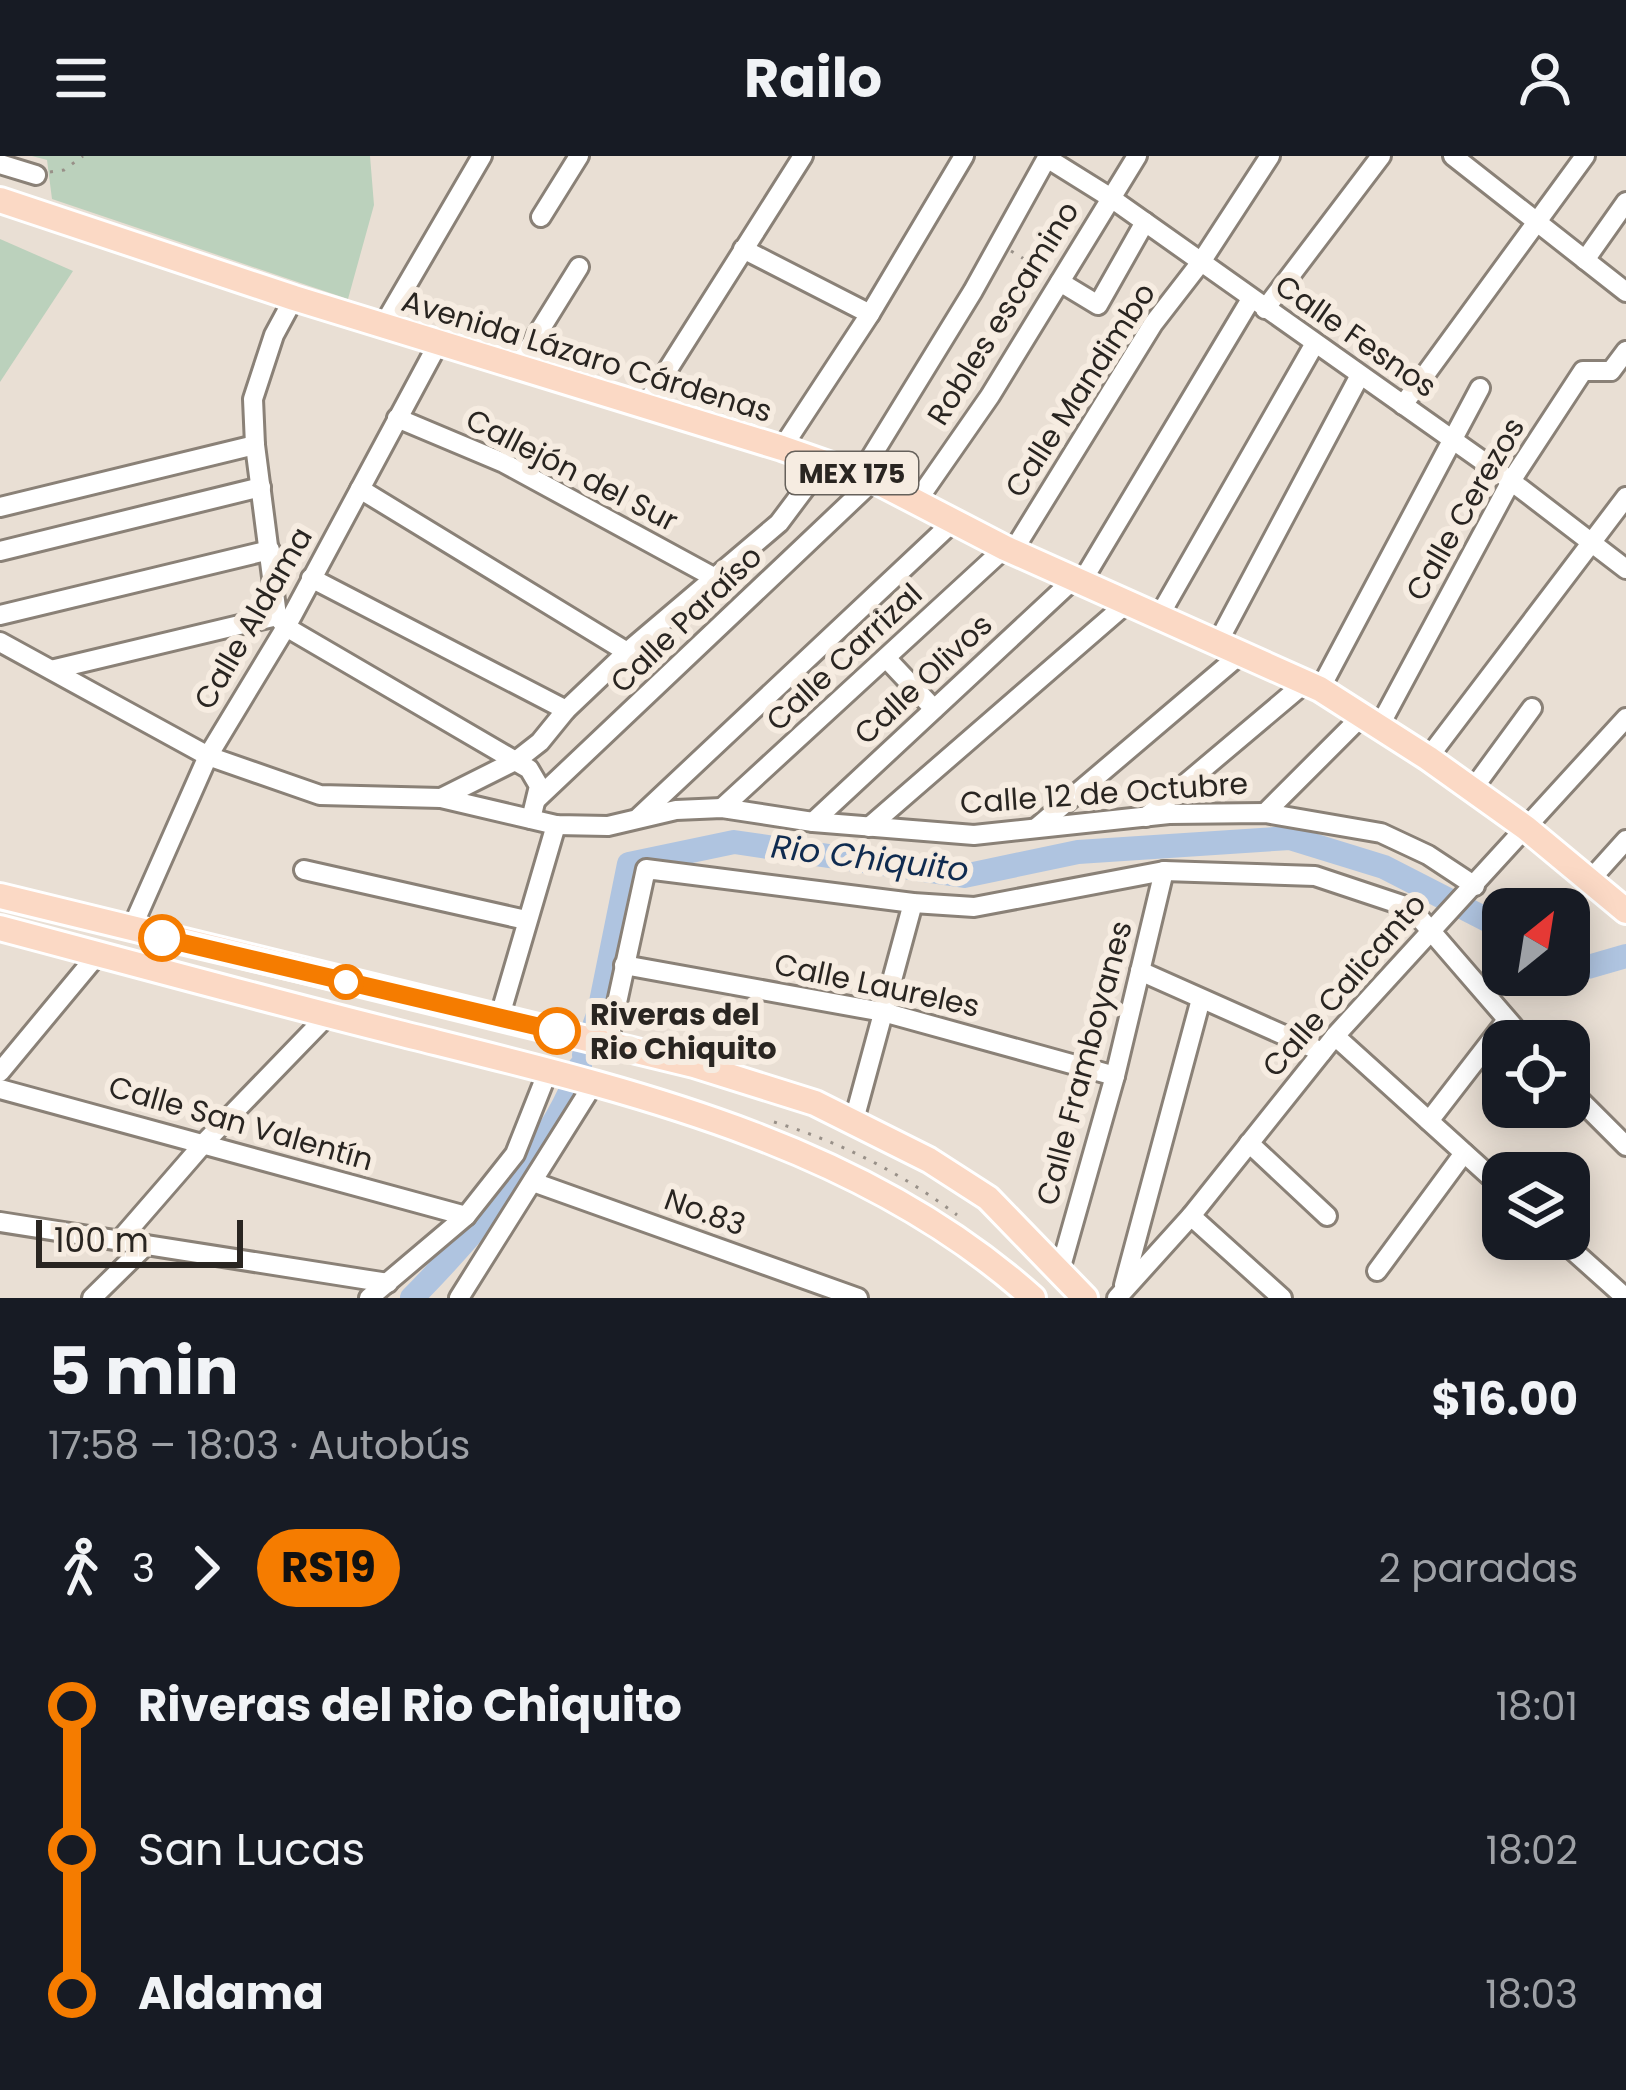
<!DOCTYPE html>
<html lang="es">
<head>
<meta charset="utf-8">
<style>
	body { margin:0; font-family:Poppins,sans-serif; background:#242831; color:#f1f3f6; height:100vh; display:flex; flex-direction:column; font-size:45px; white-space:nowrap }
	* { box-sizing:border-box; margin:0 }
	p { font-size:39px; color:#9ea1a6 }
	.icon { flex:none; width:66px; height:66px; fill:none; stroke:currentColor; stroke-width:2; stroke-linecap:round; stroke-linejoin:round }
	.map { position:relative; height:1142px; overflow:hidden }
	.drawer { display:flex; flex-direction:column; background:#171b24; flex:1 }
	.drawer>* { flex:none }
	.badge { padding:0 24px; border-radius:39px; font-size:42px; line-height:78px }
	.needle { width:78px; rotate:30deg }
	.controls { position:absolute; left:1482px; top:732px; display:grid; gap:24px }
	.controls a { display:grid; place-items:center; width:108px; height:108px; border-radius:24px; background:#171b24; box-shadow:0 6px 30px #0003; font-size:60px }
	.scale { position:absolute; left:36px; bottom:30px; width:207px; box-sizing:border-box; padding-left:12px; border:6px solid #292521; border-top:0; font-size:33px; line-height:42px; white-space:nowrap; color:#292521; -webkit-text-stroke:9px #f6ece1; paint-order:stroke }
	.map>.badge { position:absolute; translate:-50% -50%; box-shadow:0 0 0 6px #fff }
	.legs { display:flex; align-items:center; gap:18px; height:132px; padding:0 48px; font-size:39px }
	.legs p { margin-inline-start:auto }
	.headline { display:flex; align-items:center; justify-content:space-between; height:204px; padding:0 48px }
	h1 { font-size:66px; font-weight:700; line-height:90px }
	ul { padding:0 48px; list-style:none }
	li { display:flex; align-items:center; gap:42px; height:144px; font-size:45px }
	li i { display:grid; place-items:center; width:18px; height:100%; margin:0 15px; background:currentColor }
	li i::after { content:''; width:30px; height:30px; margin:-15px; border:9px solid; border-radius:50%; background:#171b24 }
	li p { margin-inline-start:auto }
	li:first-child i { background:linear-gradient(#0000 50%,currentColor 0) }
	li:last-child i { background:linear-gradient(currentColor 50%,#0000 0) }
	header { display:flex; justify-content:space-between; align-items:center; height:156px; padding:0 48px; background:#171b24; font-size:54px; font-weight:700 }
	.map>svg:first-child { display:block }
</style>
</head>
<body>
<header><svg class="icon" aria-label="menu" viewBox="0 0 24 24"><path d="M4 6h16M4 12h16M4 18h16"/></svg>Railo<svg class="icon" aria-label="person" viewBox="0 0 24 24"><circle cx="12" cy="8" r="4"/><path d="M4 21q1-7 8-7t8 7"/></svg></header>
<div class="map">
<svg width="1626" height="1142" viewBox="0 0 1626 1142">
	<rect width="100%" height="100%" fill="#e9dfd4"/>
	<g fill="#bbd1bc">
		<path d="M32,0H370L374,49L348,143L52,43L47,4Z"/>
		<path d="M0,83L73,115L0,226Z"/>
	</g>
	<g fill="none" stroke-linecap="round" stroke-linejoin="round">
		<g stroke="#afc4e0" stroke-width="24">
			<path d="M1569,804L1588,811L1626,800"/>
			<path d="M584,899L599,856L629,708L734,686L964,720L1078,696L1290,682L1384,711L1503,772"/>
			<path d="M412,1142C468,1085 555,987 580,911"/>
		</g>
		<defs>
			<g id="minor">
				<path d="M1453,0L1626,136"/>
				<path d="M1047,2L1111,42L1511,325L1626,413"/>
				<path d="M0,8L36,19"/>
				<path d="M541,61L579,0"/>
				<path d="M743,93L870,158"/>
				<path d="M1585,104L1626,46"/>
				<path d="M1060,126L1098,149L1145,66"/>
				<path d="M294,142L274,179L253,243L255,289L277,460L286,471L529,613L539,630L531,663"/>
				<path d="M1265,153L1381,0"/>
				<path d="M384,168L482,0"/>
				<path d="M517,211L579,111"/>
				<path d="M1403,249L1585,0"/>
				<path d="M644,251L803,0"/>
				<path d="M397,262L504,307L717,423"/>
				<path d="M782,292L870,158L964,0"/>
				<path d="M860,319L973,135L1048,0"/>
				<path d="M360,333L627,496"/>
				<path d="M917,345L990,240L1137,0"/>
				<path d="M0,351L255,289"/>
				<path d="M0,395L261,331"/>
				<path d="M1013,395L1153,168L1201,106L1270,0"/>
				<path d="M311,422L566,554"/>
				<path d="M1081,427L1251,143"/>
				<path d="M0,459L270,394"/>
				<path d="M1158,462L1314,189"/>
				<path d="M0,486L208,600L320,639L441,642L517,604L540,586L566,554L627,496L779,367L824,307"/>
				<path d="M1218,486L1359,221"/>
				<path d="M887,503L934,553"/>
				<path d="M55,513L277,460"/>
				<path d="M1320,533L1480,232"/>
				<path d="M1380,569L1511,325L1583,215H1611L1626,195"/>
				<path d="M1428,602L1626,341"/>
				<path d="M1472,634L1532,552"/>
				<path d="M441,642L556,669L608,670L676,654L722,652L813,666L974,679L1169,658L1265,657L1381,677L1428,699L1475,730"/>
				<path d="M537,643L874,324"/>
				<path d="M722,652L1005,392"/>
				<path d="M1265,657L1363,559"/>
				<path d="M639,661L954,365"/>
				<path d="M1146,661L1306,526"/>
				<path d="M813,666L1073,424"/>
				<path d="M869,671L1126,448"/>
				<path d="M1036,672L1242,497"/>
				<path d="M304,714L526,764"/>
				<path d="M1590,724L1626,684"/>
				<path d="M131,774L208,600L286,471L439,186"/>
				<path d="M624,809L883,856L1115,920"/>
				<path d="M1140,815L1322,896"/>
				<path d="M499,863L556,669"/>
				<path d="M1335,880L1503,1032"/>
				<path d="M608,888L646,713L913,747L974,751L1164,715L1315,720L1411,752L1526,885"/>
				<path d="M0,916L98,798"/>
				<path d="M0,933L466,1060"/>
				<path d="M1569,933L1626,990"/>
				<path d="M854,964L913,747"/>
				<path d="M1429,965L1507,864"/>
				<path d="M1249,987L1327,1060"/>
				<path d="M533,1026L858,1142"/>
				<path d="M1191,1060L1282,1142"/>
				<path d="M0,1066L388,1127"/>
				<path d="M1560,1083L1626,1142"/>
				<path d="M119,1085L205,986L328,859"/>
				<path d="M1060,1114L1115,920L1164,715"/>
				<path d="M1377,1115L1464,997"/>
				<path d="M1124,1129L1201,843"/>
				<path d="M92,1142L146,1089"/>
				<path d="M369,1142L466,1060L515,998L548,915"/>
				<path d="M459,1142L594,927"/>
				<path d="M1117,1142L1191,1060L1335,880L1626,562"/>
			</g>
			<g id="major">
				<path d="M0,44L294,142L782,292L874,324L1005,392L1320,533L1428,602L1526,672L1626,755"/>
				<path d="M0,740L694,909L815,947L929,1004L988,1042L1085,1142"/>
				<path d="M0,772C132,807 263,843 395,876C618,932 858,984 1033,1142"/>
			</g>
		</defs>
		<use href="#minor" stroke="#8a8177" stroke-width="24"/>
		<use href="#major" stroke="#fff" stroke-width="30"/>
		<g stroke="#989088" stroke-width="3" stroke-dasharray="3 9" stroke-linecap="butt">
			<path d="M50,16L64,14L83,0"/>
			<path d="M1011,95L1049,118"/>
			<path d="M774,966C840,986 902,1017 957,1059"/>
		</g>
		<use href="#minor" stroke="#fff" stroke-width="18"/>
		<use href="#major" stroke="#fbd9c5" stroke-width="24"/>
	</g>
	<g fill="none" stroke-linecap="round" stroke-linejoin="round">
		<defs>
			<path id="line-1" d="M162,782L557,875"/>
		</defs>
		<use href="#line-1" stroke="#fff" stroke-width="27"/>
		<use href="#line-1" stroke="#f57c00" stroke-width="18"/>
	</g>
	<g fill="#fff" stroke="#f57c00" stroke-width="6">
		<circle cx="162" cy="782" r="21"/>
		<circle cx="346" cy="826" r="15"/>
		<circle cx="557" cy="875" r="21"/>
	</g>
	<g text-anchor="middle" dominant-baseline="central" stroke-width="12" stroke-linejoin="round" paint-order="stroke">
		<rect fill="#f6ece1" stroke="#66615b" stroke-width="3" x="786" y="296" width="132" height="42" rx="9"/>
		<g font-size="27" font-weight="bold" fill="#292521">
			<text x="852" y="317">MEX 175</text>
		</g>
		<g font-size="30" fill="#292521" stroke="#f6ece1">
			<text transform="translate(1003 157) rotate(-58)">Robles escamino</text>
			<text transform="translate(1356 180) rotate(35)">Calle Fesnos</text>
			<text transform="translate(587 200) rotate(17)">Avenida Lázaro Cárdenas</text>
			<text transform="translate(1080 234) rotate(-57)">Calle Mandimbo</text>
			<text transform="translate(572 314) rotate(27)">Callejón del Sur</text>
			<text transform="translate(1465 353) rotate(-60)">Calle Cerezos</text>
			<text transform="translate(253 462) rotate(-60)">Calle Aldama</text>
			<text transform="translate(686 463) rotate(-44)">Calle Paraíso</text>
			<text transform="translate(844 501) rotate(-43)">Calle Carrizal</text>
			<text transform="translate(923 523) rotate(-43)">Calle Olivos</text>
			<text transform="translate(1104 637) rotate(-4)">Calle 12 de Octubre</text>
			<text transform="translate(877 829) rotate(12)">Calle Laureles</text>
			<text transform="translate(1344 829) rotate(-49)">Calle Calicanto</text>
			<text transform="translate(1084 907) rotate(-75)">Calle Framboyanes</text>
			<text transform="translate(241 967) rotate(16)">Calle San Valentín</text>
			<text transform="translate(705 1056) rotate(20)">No.83</text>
		</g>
		<g font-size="30" font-weight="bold" fill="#292521" stroke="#f6ece1" text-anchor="start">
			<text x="590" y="858">Riveras del<tspan x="590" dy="34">Rio Chiquito</tspan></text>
		</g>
		<g font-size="33" font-style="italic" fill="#0f2b50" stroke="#f6ece1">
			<text transform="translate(870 702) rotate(7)">Rio Chiquito</text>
		</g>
	</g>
</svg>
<div class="controls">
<a><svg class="needle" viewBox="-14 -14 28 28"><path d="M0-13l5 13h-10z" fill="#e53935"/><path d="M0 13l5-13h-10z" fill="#9ea1a6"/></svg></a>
<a><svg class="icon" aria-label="locate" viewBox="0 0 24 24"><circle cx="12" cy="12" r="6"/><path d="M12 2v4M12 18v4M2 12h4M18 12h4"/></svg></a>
<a><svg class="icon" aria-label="layers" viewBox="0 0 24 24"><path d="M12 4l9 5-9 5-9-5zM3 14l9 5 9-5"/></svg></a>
</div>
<div class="scale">100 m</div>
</div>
<section class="drawer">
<div class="headline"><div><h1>5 min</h1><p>17:58 – 18:03 · Autobús</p></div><b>$16.00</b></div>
<div class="legs"><svg class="icon" aria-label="walk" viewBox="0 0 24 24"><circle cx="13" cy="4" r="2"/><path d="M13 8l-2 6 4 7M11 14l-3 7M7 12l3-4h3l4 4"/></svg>3<svg class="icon" aria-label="forward" viewBox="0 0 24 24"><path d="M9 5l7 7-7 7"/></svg><b class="badge" style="background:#f57c00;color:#111">RS19</b><p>2 paradas</p></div>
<ul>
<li><i style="color:#f57c00"></i><b>Riveras del Rio Chiquito</b><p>18:01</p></li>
<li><i style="color:#f57c00"></i><span>San Lucas</span><p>18:02</p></li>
<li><i style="color:#f57c00"></i><b>Aldama</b><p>18:03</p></li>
</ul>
</section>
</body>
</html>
